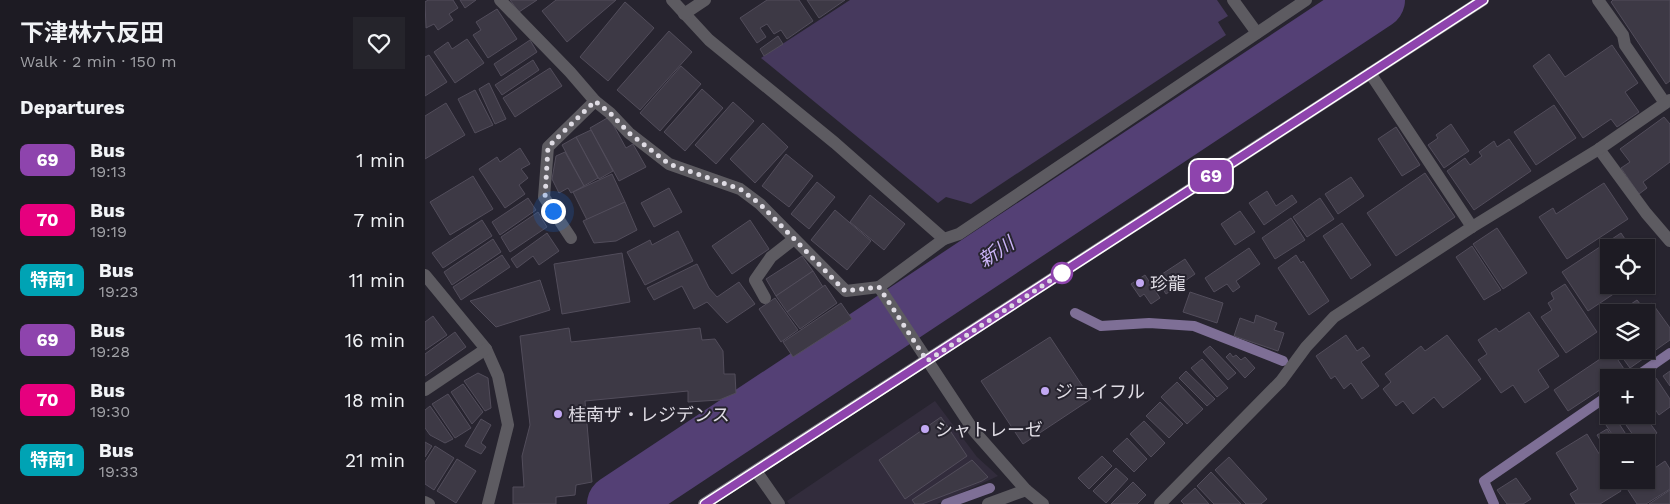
<!DOCTYPE html>
<html lang="en">
<head>
<meta charset="utf-8">
<style>
	body { margin:0; font-family:"Work Sans","Noto Sans JP",sans-serif; background:#25242b; color:#f1f3f6; height:100vh; display:flex; flex-direction:column; font-size:19px; white-space:nowrap }
	* { box-sizing:border-box; margin:0 }
	p { font-size:16px; color:#a0a1a6 }
	.icon { flex:none; width:28px; height:28px; fill:none; stroke:currentColor; stroke-width:2; stroke-linecap:round; stroke-linejoin:round }
	.map { position:relative; flex:1; overflow:hidden }
	.side { display:flex; flex-direction:column; background:#1d1b23; width:425px }
	.side>* { flex:none }
	.badge { padding:0 10px; border-radius:8px; font-size:18px; line-height:32px }
	.buttons { position:absolute; left:1175px; top:239px; display:grid; gap:10px }
	.buttons a { display:grid; place-items:center; width:55px; height:55px; border-radius:0px; background:#1d1b23; box-shadow:0 1px 4px #0004,0 0 0 1px #3b3941; font-size:25px }
	.you { position:absolute; width:25px; height:25px; margin:-12px; border:4px solid #fff; border-radius:50%; background:#1a73e8; box-shadow:0 0 0 8px #1a73e833 }
	.map>.badge { position:absolute; translate:-50% -50%; box-shadow:0 0 0 2px #fff }
	h2 { padding:0 20px; font-size:19px; line-height:45px }
	.round { display:grid; place-items:center; flex:none; width:52px; height:52px; border-radius:0px; background:#25242b }
	.overview { display:flex; align-items:center; justify-content:space-between; height:85px; padding:0 20px }
	h1 { font-size:24px; font-weight:700; line-height:38px }
	ul { padding:0; list-style:none }
	li { display:flex; align-items:center; gap:15px; height:60px; padding:0 20px }
	li div { flex:1 }
	li b { display:block; font-size:19px }
	li em { font-style:normal }
	li .badge { min-width:55px; font-weight:700; text-align:center }
	main { display:flex; flex:1; min-height:0 }
	.map>svg:first-child { display:block }
</style>
</head>
<body>
<main>
<section class="side">
<div class="overview"><div><h1>下津林六反田</h1><p>Walk · 2 min · 150 m</p></div><a class="round"><svg class="icon" aria-label="heart" viewBox="0 0 24 24"><path d="M12 20l-8-8c-3-5 5-10 8-4 3-6 11-1 8 4z"/></svg></a></div>
<h2>Departures</h2>
<ul>
<li><span class="badge" style="background:#8e44ad;color:#fff">69</span><div><b>Bus</b><p>19:13</p></div><em>1 min</em></li>
<li><span class="badge" style="background:#e6007e;color:#fff">70</span><div><b>Bus</b><p>19:19</p></div><em>7 min</em></li>
<li><span class="badge" style="background:#00a3b4;color:#fff">特南1</span><div><b>Bus</b><p>19:23</p></div><em>11 min</em></li>
<li><span class="badge" style="background:#8e44ad;color:#fff">69</span><div><b>Bus</b><p>19:28</p></div><em>16 min</em></li>
<li><span class="badge" style="background:#e6007e;color:#fff">70</span><div><b>Bus</b><p>19:30</p></div><em>18 min</em></li>
<li><span class="badge" style="background:#00a3b4;color:#fff">特南1</span><div><b>Bus</b><p>19:33</p></div><em>21 min</em></li>
</ul>
</section>
<div class="map">
<svg width="1245" height="504" viewBox="0 0 1245 504">
	<rect width="100%" height="100%" fill="#27242f"/>
	<path fill="#322c3c" d="M510,401L552,457L573,476L512,504H364L362,501Z"/>
	<path fill="#46395d" d="M425,0H792L803,16L793,22L801,35L546,204L521,197L513,203L336,58Z"/>
	<g fill="none" stroke-linecap="round" stroke-linejoin="round">
		<g stroke="#7e6f96" stroke-width="10">
			<path d="M650,313L676,326L724,323L769,326L858,361"/>
			<path d="M1209,378L1245,353"/>
			<path d="M521,504L565,488"/>
			<path d="M1069,504L1059,481L1184,395"/>
		</g>
		<path stroke="#544075" stroke-width="58" d="M191,504L951,0"/>
	</g>
	<g fill="#3d3945" stroke="#524d5b">
		<path d="M3,0H28L33,8L24,14L28,20L13,30L9,24L1,28L0,2Z"/>
		<path d="M35,0H51L40,8Z"/>
		<path d="M85,0H112L94,12Z"/>
		<path d="M131,0H191L142,42L117,11Z"/>
		<path d="M342,0H374L388,21L362,39L356,30L349,34L342,24L335,28L341,37L332,43L315,18Z"/>
		<path d="M382,0H420L394,18Z"/>
		<path d="M1188,0H1245V81L1241,84L1186,2Z"/>
		<path d="M200,2L229,28L183,81L155,57Z"/>
		<path d="M72,9L92,39L63,58L48,35L56,30L51,22Z"/>
		<path d="M244,31L267,52L215,110L192,90Z"/>
		<path d="M353,36L358,44L339,56L335,49Z"/>
		<path d="M42,39L59,63L30,83L9,52L23,42L27,49Z"/>
		<path d="M105,40L112,52L76,76L69,64Z"/>
		<path d="M1187,45L1213,83L1200,92L1214,112L1192,127L1186,119L1158,138L1108,66L1124,54L1140,77Z"/>
		<path d="M4,55L22,82L0,96V57Z"/>
		<path d="M108,60L114,70L77,95L70,85Z"/>
		<path d="M256,66L276,84L235,131L215,113Z"/>
		<path d="M125,68L137,86L90,117L78,98Z"/>
		<path d="M64,83L81,119L70,124L54,89Z"/>
		<path d="M277,89L298,108L260,151L239,132Z"/>
		<path d="M50,90L68,125L50,133L33,99Z"/>
		<path d="M308,102L329,121L291,164L270,145Z"/>
		<path d="M21,103L40,135L0,159V116Z"/>
		<path d="M1129,105L1151,138L1111,165L1089,132Z"/>
		<path d="M184,117L201,148L208,144L221,167L194,181L165,128Z"/>
		<path d="M1239,117L1245,124V162L1218,182L1222,188L1214,194L1196,168L1205,162L1195,149Z"/>
		<path d="M338,123L363,147L330,183L305,159Z"/>
		<path d="M1026,124L1044,151L1019,168L1003,145L1013,138L1011,135Z"/>
		<path d="M971,127L995,165L977,176L953,139Z"/>
		<path d="M166,130L188,171L174,179L151,137Z"/>
		<path d="M151,137L173,178L159,186L137,145Z"/>
		<path d="M1084,139L1106,171L1049,210L1022,171L1040,158L1045,165L1057,156L1054,152L1069,141L1072,147Z"/>
		<path d="M95,148L105,164L96,169L103,178L94,185L100,194L80,208L54,169L72,157L75,162Z"/>
		<path d="M140,152L159,186L146,193L143,188L134,193L127,179L131,156Z"/>
		<path d="M361,154L388,176L364,207L337,186Z"/>
		<path d="M1000,173L1030,217L971,256L942,213Z"/>
		<path d="M187,174L200,202L162,220L148,192Z"/>
		<path d="M48,176L68,209L25,235L5,202Z"/>
		<path d="M926,177L939,196L913,214L900,194Z"/>
		<path d="M392,182L410,197L384,229L366,214Z"/>
		<path d="M1179,183L1203,219L1142,259L1114,217L1128,208L1131,214Z"/>
		<path d="M244,188L257,212L229,227L216,203Z"/>
		<path d="M842,191L851,206L867,195L872,202L839,225L824,203Z"/>
		<path d="M445,195L480,224L459,250L425,222Z"/>
		<path d="M103,198L111,210L75,235L67,222Z"/>
		<path d="M895,198L909,219L882,237L868,217Z"/>
		<path d="M200,202L212,230L191,241L169,243L158,221Z"/>
		<path d="M410,210L446,241L422,270L386,240Z"/>
		<path d="M815,211L830,232L810,245L796,224Z"/>
		<path d="M113,212L122,227L85,252L76,237Z"/>
		<path d="M866,218L880,240L850,259L837,238Z"/>
		<path d="M57,220L67,236L18,268L7,253Z"/>
		<path d="M325,220L344,249L307,274L287,246Z"/>
		<path d="M917,223L946,265L926,279L898,236Z"/>
		<path d="M1072,228L1102,273L1078,289L1048,244Z"/>
		<path d="M253,231L268,261L220,285L202,252L225,240L227,245Z"/>
		<path d="M122,233L134,251L114,265L108,256L92,268L86,259Z"/>
		<path d="M1196,233L1206,248H1184V285H1202L1163,311L1137,272Z"/>
		<path d="M68,239L76,252L27,285L19,272Z"/>
		<path d="M1047,246L1076,290L1059,300L1031,257Z"/>
		<path d="M824,248L835,264L811,281L815,287L808,292L802,284L789,292L780,278Z"/>
		<path d="M197,253L205,302L137,314L129,264Z"/>
		<path d="M77,255L85,267L36,300L28,287Z"/>
		<path d="M871,255L876,263L878,261L904,301L884,315L853,268Z"/>
		<path d="M377,256L388,271L351,296L341,279Z"/>
		<path d="M760,259L770,274L741,294L731,278Z"/>
		<path d="M272,264L284,288L292,297L314,282L330,304L302,323L282,302L269,309L257,286L229,300L222,288Z"/>
		<path d="M388,271L398,287L362,312L351,296Z"/>
		<path d="M720,275L735,298L726,304L719,294L715,297L706,284Z"/>
		<path d="M115,280L125,310L71,327L45,301Z"/>
		<path d="M1140,284L1172,332L1141,353L1116,317L1127,310L1123,303L1129,299L1126,293Z"/>
		<path d="M400,285L412,303L375,329L362,312Z"/>
		<path d="M765,292L798,303L792,323L758,312Z"/>
		<path d="M350,298L373,330L356,342L334,309Z"/>
		<path d="M1212,300L1219,309L1227,303L1245,328V340L1205,368L1192,350H1221V312H1194Z"/>
		<path d="M416,303L427,319L368,357L358,342Z"/>
		<path d="M1104,312L1134,356L1113,370L1124,387L1100,403L1088,385L1076,393L1053,360L1062,354L1053,340L1071,328L1074,332Z"/>
		<path d="M831,315L852,323L849,330L859,333L853,351L809,336L815,318L829,323Z"/>
		<path d="M8,316L22,335L0,350V322Z"/>
		<path d="M144,328L146,342L275,328L277,340L290,339L298,351L299,374H310L311,393L294,400L263,402V391L160,401L167,482L151,485L150,495L131,497V504H88V487H99L97,456L105,425L95,336Z"/>
		<path d="M30,332L41,347L0,376V354Z"/>
		<path d="M921,335L932,351L938,347L945,356L936,362L954,386L937,399L926,383L919,389L910,376L906,379L891,356Z"/>
		<path d="M1022,335L1056,379L1018,408L1009,397L988,414L978,401L971,406L958,389L966,382L960,374L996,346L1000,351Z"/>
		<path d="M625,337L666,399L598,444L556,381Z"/>
		<path d="M785,346L811,373L803,380L778,352Z"/>
		<path d="M1187,351L1201,372L1193,378H1184V384L1143,411L1129,390Z"/>
		<path d="M805,353L808,357L811,355L816,360L820,357L830,368L820,378L801,357Z"/>
		<path d="M777,359L803,388L792,397L766,368Z"/>
		<path d="M761,371L790,399L782,406L754,378Z"/>
		<path d="M1245,371V386L1238,376Z"/>
		<path d="M53,373L63,378L66,408L60,411L39,381Z"/>
		<path d="M1231,378L1245,399V407L1234,415L1221,396V384Z"/>
		<path d="M752,382L778,409L762,424L736,397Z"/>
		<path d="M38,384L58,412L47,424L26,392Z"/>
		<path d="M23,394L46,428L30,438L7,404Z"/>
		<path d="M735,402L758,424L744,438L721,416Z"/>
		<path d="M5,406L28,439L20,443L5,435L0,428V410Z"/>
		<path d="M1194,415H1219L1232,433L1217,442H1213Z"/>
		<path d="M516,417L542,456L480,499L454,460Z"/>
		<path d="M56,419L66,425L56,443L61,447L56,454L40,446Z"/>
		<path d="M1191,419L1206,442H1192L1181,425Z"/>
		<path d="M719,421L740,443L726,457L705,434Z"/>
		<path d="M1182,429L1190,442H1184V455L1172,435Z"/>
		<path d="M1162,434L1184,470V480H1190L1196,491L1175,504H1151L1145,494L1153,489L1131,453Z"/>
		<path d="M702,438L722,459L709,472L688,451Z"/>
		<path d="M0,442L7,446L0,457Z"/>
		<path d="M10,446L29,458L9,490L0,484V462Z"/>
		<path d="M677,456L687,466L664,489L653,478Z"/>
		<path d="M804,457L842,499L836,504H821L790,470Z"/>
		<path d="M32,459L51,471L31,503L12,491Z"/>
		<path d="M547,460L563,477L557,481L497,504H490L487,500Z"/>
		<path d="M1240,461L1245,469V489L1221,504H1212L1201,487L1212,480H1221V474Z"/>
		<path d="M691,468L703,479L681,503L668,491Z"/>
		<path d="M786,472L816,504H789L772,486Z"/>
		<path d="M1091,478L1106,499L1098,504H1082L1072,490Z"/>
		<path d="M708,482L721,495L712,504H686Z"/>
		<path d="M770,488L784,504H759L756,501Z"/>
		<path d="M1245,490V504H1224Z"/>
	</g>
	<g fill="none" stroke-linecap="round" stroke-linejoin="round">
		<g stroke="#5d5b61" stroke-width="12">
			<path d="M75,0L145,72L170,101L185,113L204,133L244,164L315,189L335,204L421,291L454,287"/>
			<path d="M1173,0L1198,35L1200,45L1240,103"/>
			<path d="M945,73L1047,227"/>
			<path d="M146,238L119,197L123,147L170,101"/>
			<path d="M0,275L61,349L73,376L83,425L63,504"/>
			<path d="M340,298L330,280L346,257L369,239"/>
			<path d="M0,390L61,349"/>
			<path d="M331,471L354,504"/>
			<path d="M563,504L601,490"/>
		</g>
		<g stroke="#5d5b61" stroke-width="12">
			<path d="M247,0L284,40L410,143L519,239"/>
			<path d="M808,0L832,33"/>
			<path d="M259,14L280,0"/>
			<path d="M1174,149L1221,213L1245,241"/>
			<path d="M0,502L4,504"/>
			<path d="M618,504L601,490L549,431L454,287L519,239L534,234L881,0"/>
			<path d="M735,504L856,381L881,347L909,317L1047,227L1174,149L1245,100"/>
		</g>
		<path stroke="#7c7983" stroke-width="12" d="M279,504L1058,0"/>
	</g>
	<g fill="none" stroke-linecap="round" stroke-linejoin="round">
		<defs>
			<path id="line" d="M280,504L1058,0"/>
		</defs>
		<use href="#line" stroke="#fff" stroke-width="11"/>
		<use href="#line" stroke="#8e44ad" stroke-width="8"/>
		<path stroke="#dfdce4" stroke-width="5" stroke-dasharray="0 9" d="M128,211L120,197L123,147L170,101L185,113L204,133L244,164L315,189L335,204L420,291L454,287L502,361L637,273"/>
	</g>
	<circle fill="#fff" stroke="#8e44ad" stroke-width="2.5" cx="637" cy="273" r="10"/>
	<g fill="#c2a8f3" stroke="#27242f" stroke-width="2">
		<circle cx="715" cy="283" r="5"/>
		<circle cx="620" cy="391" r="5"/>
		<circle cx="133" cy="414" r="5"/>
		<circle cx="500" cy="429" r="5"/>
	</g>
	<g text-anchor="middle" dominant-baseline="central" stroke-width="4" stroke-linejoin="round" paint-order="stroke">
		<g font-size="18" fill="#dfdce4" stroke="#27242f" text-anchor="start">
			<text x="725" y="283">珍龍</text>
			<text x="630" y="391">ジョイフル</text>
			<text x="143" y="414">桂南ザ・レジデンス</text>
			<text x="510" y="429">シャトレーゼ</text>
		</g>
		<g font-size="19" font-style="italic" fill="#ccb5f8" stroke="#27242f">
			<text transform="translate(571 252) rotate(-34)">新川</text>
		</g>
	</g>
</svg>
<div class="buttons">
<a><svg class="icon" aria-label="locate" viewBox="0 0 24 24"><circle cx="12" cy="12" r="6"/><path d="M12 2v4M12 18v4M2 12h4M18 12h4"/></svg></a>
<a><svg class="icon" aria-label="layers" viewBox="0 0 24 24"><path d="M12 4l9 5-9 5-9-5zM3 14l9 5 9-5"/></svg></a>
<a>+</a>
<a>−</a>
</div>
<div class="you" style="left:128px;top:211px"></div>
<b class="badge" style="left:786px;top:176px;background:#8e44ad;color:#fff">69</b>
</div>
</main>
</body>
</html>
